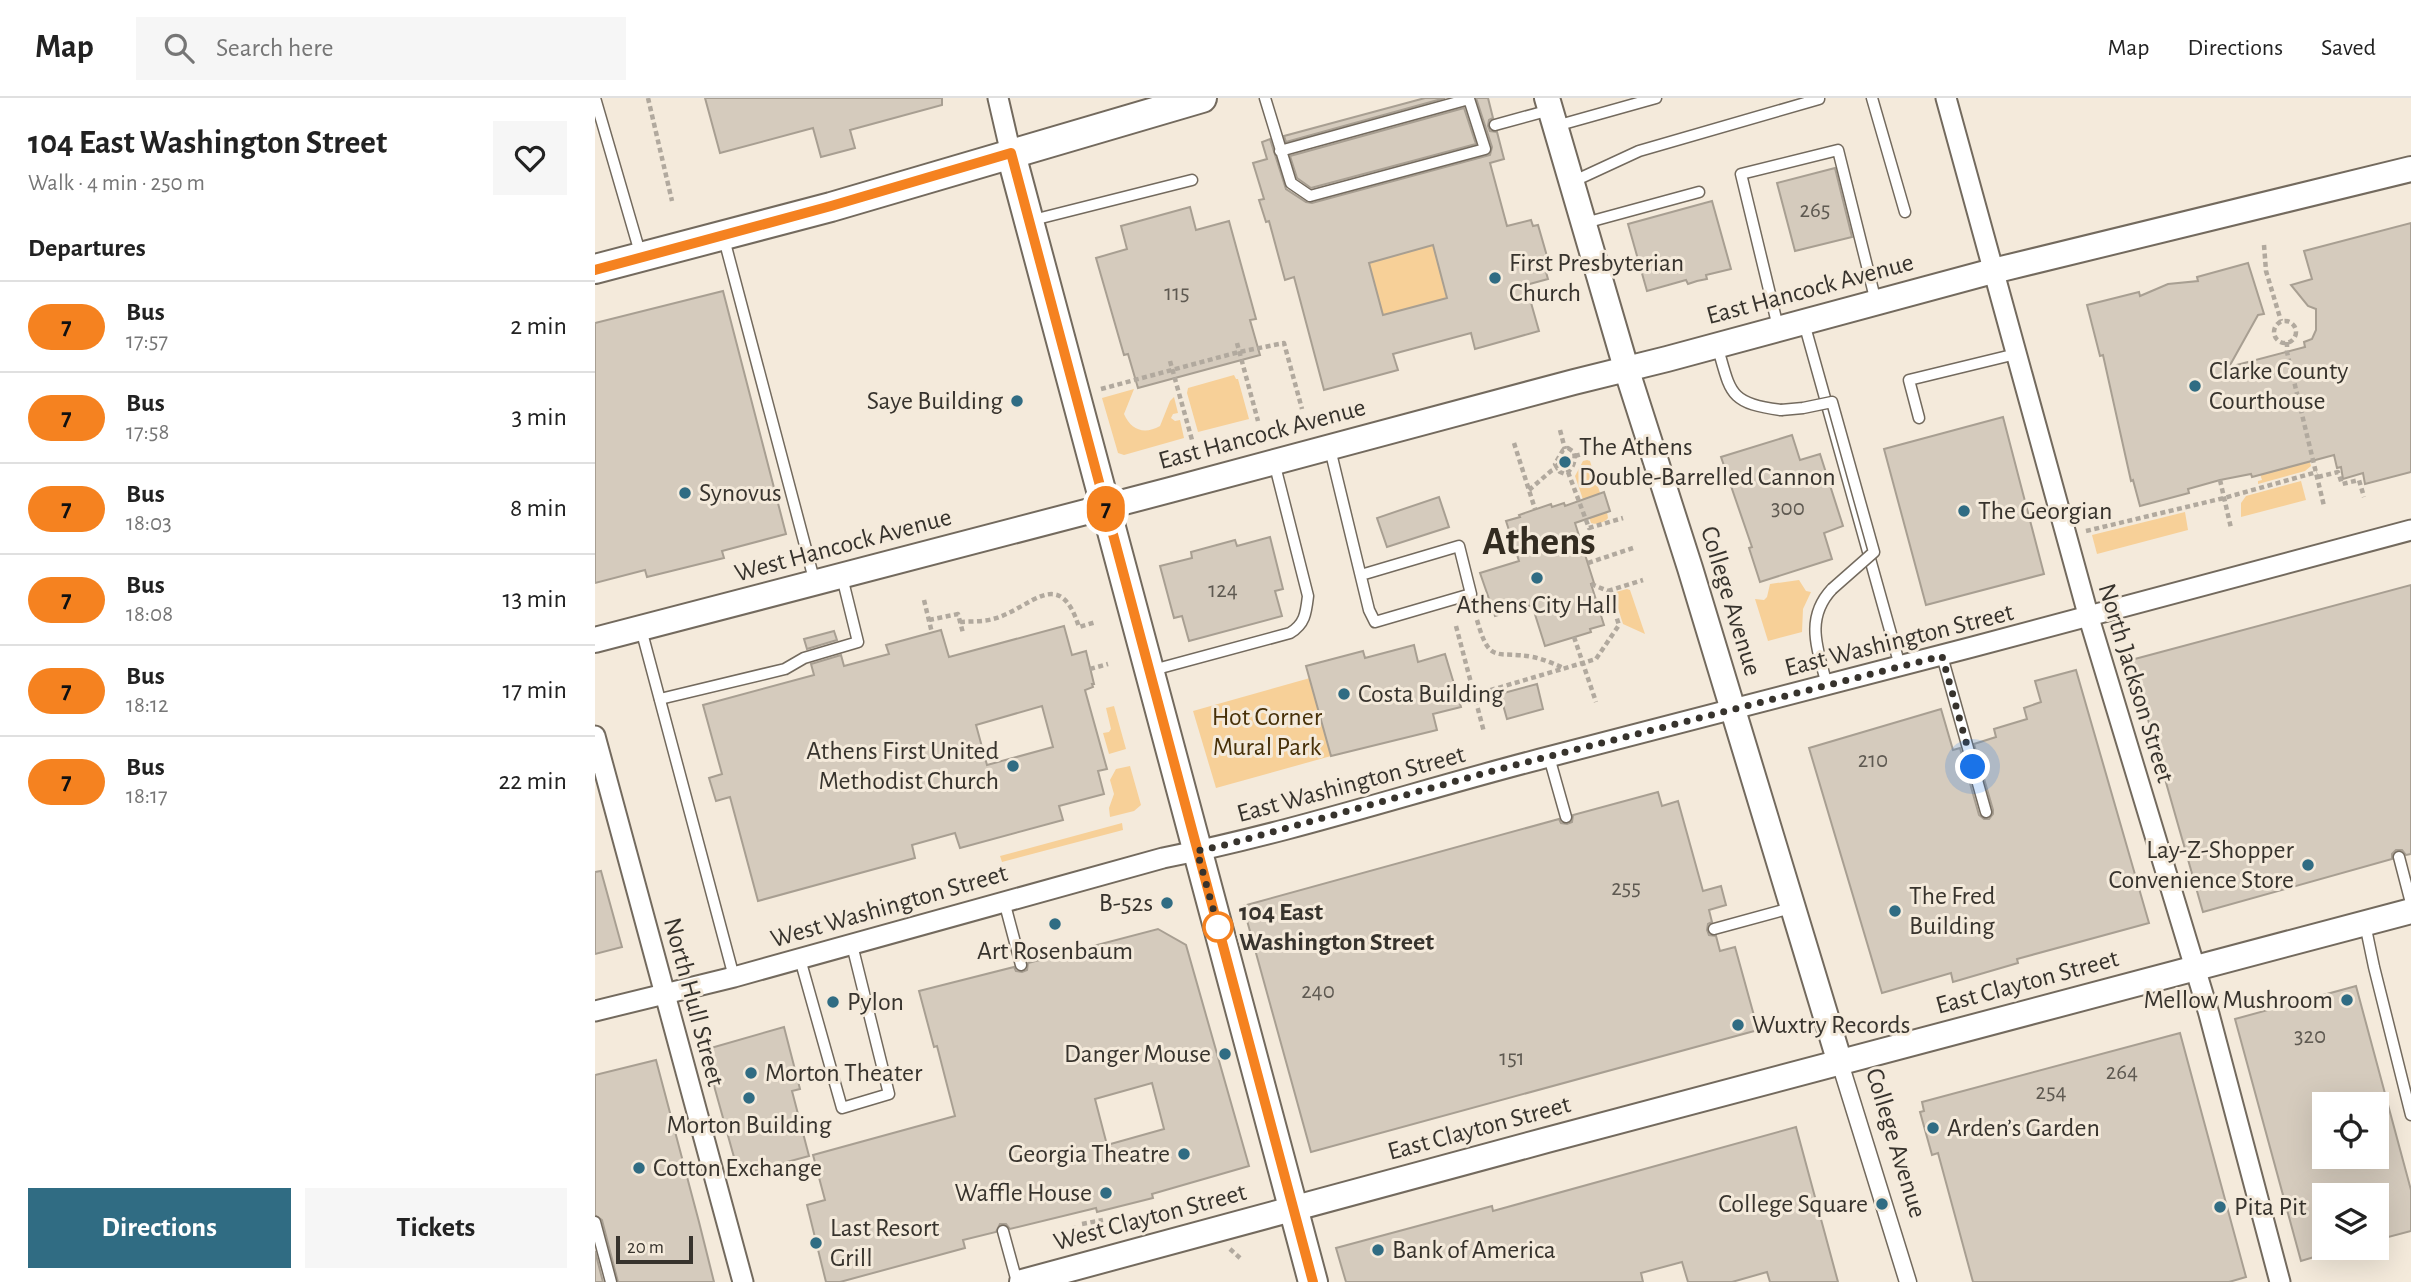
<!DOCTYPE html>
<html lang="en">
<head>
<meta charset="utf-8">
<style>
	body { margin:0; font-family:"Alegreya Sans",sans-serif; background:#f6f6f6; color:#222; height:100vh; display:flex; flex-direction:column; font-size:26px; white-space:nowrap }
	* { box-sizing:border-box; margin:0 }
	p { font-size:23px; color:#767676 }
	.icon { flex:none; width:38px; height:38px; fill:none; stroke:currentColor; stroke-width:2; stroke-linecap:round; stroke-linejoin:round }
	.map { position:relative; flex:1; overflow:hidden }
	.sheet { display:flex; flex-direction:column; background:#fff; width:595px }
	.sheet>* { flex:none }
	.badge { padding:0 14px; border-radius:23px; font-size:24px; line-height:46px }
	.buttons { position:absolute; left:1717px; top:994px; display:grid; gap:14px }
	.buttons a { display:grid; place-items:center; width:77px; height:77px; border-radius:0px; background:#fff; box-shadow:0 7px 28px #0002; font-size:35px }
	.scale { position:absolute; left:21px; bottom:18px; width:77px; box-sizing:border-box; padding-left:7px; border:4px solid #37332d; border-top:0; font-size:19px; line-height:24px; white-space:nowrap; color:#37332d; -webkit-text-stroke:5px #f4eadb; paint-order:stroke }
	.you { position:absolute; width:35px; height:35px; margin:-18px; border:5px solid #fff; border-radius:50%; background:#1a73e8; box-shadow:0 0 0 10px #1a73e833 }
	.map>.badge { position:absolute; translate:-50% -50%; box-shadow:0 0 0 4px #fff }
	h2 { padding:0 28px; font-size:26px; line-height:63px }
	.round { display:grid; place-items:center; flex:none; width:74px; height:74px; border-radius:0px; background:#f6f6f6 }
	.headline { display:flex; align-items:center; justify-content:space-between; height:119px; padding:0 28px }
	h1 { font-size:33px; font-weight:700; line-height:52px }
	.button { display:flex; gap:14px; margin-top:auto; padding:14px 28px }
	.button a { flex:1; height:80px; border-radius:0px; background:#306c83; color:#fff; font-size:28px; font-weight:700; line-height:80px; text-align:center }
	.button a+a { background:#f6f6f6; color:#222 }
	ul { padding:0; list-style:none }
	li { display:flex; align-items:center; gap:21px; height:91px; padding:0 28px; border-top:2px solid #e0e0e0 }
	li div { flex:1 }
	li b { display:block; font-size:26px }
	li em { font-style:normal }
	li .badge { min-width:77px; font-weight:700; text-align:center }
	header { display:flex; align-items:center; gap:42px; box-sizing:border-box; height:98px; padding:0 35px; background:#fff; border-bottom:2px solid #e0e0e0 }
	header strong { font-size:33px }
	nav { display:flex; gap:38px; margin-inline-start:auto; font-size:24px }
	.search { width:490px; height:63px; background:#f6f6f6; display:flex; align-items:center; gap:18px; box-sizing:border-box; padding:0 24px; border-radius:0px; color:#767676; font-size:26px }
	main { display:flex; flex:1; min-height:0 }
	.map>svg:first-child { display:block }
</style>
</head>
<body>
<header>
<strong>Map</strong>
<div class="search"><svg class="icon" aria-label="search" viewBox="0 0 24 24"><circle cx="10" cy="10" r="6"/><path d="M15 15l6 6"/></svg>Search here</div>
<nav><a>Map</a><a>Directions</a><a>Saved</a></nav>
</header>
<main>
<section class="sheet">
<div class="headline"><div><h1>104 East Washington Street</h1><p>Walk · 4 min · 250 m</p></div><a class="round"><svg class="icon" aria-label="heart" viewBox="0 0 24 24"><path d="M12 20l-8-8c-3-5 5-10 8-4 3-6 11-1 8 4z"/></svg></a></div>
<h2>Departures</h2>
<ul>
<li><span class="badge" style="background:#f58220;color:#111">7</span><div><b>Bus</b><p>17:57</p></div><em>2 min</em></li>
<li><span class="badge" style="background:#f58220;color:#111">7</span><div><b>Bus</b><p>17:58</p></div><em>3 min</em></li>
<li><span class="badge" style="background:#f58220;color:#111">7</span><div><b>Bus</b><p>18:03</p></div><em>8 min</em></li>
<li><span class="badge" style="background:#f58220;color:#111">7</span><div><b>Bus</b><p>18:08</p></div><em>13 min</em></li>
<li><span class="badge" style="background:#f58220;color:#111">7</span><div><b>Bus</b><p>18:12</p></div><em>17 min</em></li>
<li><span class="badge" style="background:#f58220;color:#111">7</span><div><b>Bus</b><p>18:17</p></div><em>22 min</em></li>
</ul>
<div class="button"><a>Directions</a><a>Tickets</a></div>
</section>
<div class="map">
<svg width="1816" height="1184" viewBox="0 0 1816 1184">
	<rect width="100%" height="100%" fill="#f4eadb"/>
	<g fill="#f7d098">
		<path d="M838,147L852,200L788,217L772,158L788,161Z"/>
		<path d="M1686,255L1716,368L1710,373L1663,386V383L1667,382L1665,376L1682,285L1675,258Z"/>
		<path d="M639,277L641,281H643L654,321L603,334L592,295L593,290Z"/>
		<path d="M539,291L529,316C536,332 549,337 565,328L575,303L579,299L583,315L578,316L576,320L580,323L585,322L589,340L529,357L523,355L507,300Z"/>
		<path d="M992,362L995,363L1005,395L998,398L1004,417L1012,414L1013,420C1010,424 1002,427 996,425L980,378L988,363Z"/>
		<path d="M1706,383L1711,402L1646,419V405L1651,398Z"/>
		<path d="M1590,414L1593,432L1502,456L1497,437Z"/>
		<path d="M1204,482L1211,493L1216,494L1208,511L1207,534L1173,543L1160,501L1169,502L1172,499L1175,486Z"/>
		<path d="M1032,491L1035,492L1050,536L1028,526L1019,498L1021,494Z"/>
		<path d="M715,580L736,658L621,690L598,613Z"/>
		<path d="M519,608L531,651L514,656L508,635L514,634L516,631L511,610Z"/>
		<path d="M535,668L546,707L539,713L515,719L514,710L519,696L515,682L521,671Z"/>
		<path d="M527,725L528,732L407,764L405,758Z"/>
	</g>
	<g fill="#d5cbbd" stroke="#a89f92" stroke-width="2" fill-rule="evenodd">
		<path d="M110,0H347V7L255,32L260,50L226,59L218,30L125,55Z"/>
		<path d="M830,0H850L691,44L689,38Z"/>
		<path d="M881,0H893L898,20L894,22L893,28L895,33L902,34L909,61L895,65L912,128L936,122L938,128L943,127L956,172L951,174L953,181L931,187L944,233L880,251L876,235L798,256L803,272L729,292L699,179L690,182L674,123L671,124L664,102L669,101L658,65L672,61L667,44L675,41L691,91L711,104L717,105L895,57L897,49ZM838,147L852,200L788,217L774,165Z"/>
		<path d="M869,10L881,46L716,90L702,80L695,58Z"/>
		<path d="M1240,70L1257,139L1200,153L1182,85Z"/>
		<path d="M1117,103L1136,171L1111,177L1112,181L1102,183L1093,186L1091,182L1052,193L1033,126Z"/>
		<path d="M595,109L601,132L634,123L661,221L655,222L665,257L543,290L533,256L529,257L501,160L532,151L526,128Z"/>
		<path d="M1816,125V374L1770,386L1768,375L1748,381L1746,369L1742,370L1739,357L1657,379L1656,376L1625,382L1593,391L1594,395L1545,408L1538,382L1536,383L1508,257L1505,258L1492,207L1544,194L1545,198L1573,186L1603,183L1602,179L1653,165L1669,216L1663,217L1634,269L1710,249L1709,244L1717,241L1721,232V211L1713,208L1696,187L1717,181L1709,153Z"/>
		<path d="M128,193L191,436L127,453L129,460L52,479L50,472L0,485V225Z"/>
		<path d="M1408,319L1449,476L1331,507L1289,351Z"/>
		<path d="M1197,337L1205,362L1225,356L1248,428L1229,435L1237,461L1165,484L1154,450L1157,449L1126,359Z"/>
		<path d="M1009,394L1015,413L980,425L999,485L996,486L1009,527L995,531L996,534L950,548L937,507L900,518L885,475L924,463L911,423L925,419L924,417L956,406L957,409L969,405L970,408Z"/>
		<path d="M844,399L854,429L792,449L782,420Z"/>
		<path d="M675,439L688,491L680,493L687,518L594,543L587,518L579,520L565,468L597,460L596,454L640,442L642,448Z"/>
		<path d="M1816,487V756L1811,757L1807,752H1801L1797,756V761L1608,814L1536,562Z"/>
		<path d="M469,528L477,557L491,553L499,586H497L498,589L490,592L512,671L503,673L509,696L464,708L468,722L365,750L360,735L317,747L320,760L163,803L135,699L121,703L114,680L127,676L108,607L219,577L216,566L246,557L249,568L294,556L291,547L346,532L354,559ZM447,608L458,649L392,667L381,627Z"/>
		<path d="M239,533L242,542L212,551L209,541Z"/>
		<path d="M819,547L823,564L850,556L866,609L838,616L842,632L736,658L711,568L768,553L770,560Z"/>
		<path d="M1481,572L1554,825L1422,861L1423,865L1358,884L1356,875L1287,895L1214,650L1346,611L1358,652L1365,650L1384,717L1389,721H1394L1398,716V712L1379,646L1401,639L1399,631L1432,621L1429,610L1446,604L1440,583Z"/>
		<path d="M942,586L948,611L912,621L905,596Z"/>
		<path d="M1063,694L1067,708L1083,703L1108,793L1126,788L1131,807L1114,812L1117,824L1113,826L1112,832L1114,837L1121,838L1125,853L1140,849L1163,932L716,1054L648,808L964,721L966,725L972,726L977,724L978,717Z"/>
		<path d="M6,773L27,849L0,856V774Z"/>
		<path d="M563,831L591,847L654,1068L557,1096L558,1100L502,1114L501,1110L415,1131L411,1126H405L401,1134L368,1142L370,1150L245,1184H231L212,1107L230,1102L218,1057L360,1018L342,948L339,949L324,893L419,869L421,873L427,874L432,872L433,865ZM557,985L569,1031L512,1047L500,1001Z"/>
		<path d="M1761,888L1816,1092V1133L1782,1142V1097H1729V1156L1706,1163L1640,921ZM1729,1006H1782V1059H1729Z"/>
		<path d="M189,929L205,991L197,993L214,1058L144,1077L109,952Z"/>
		<path d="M1585,935L1651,1179L1634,1184H1378L1343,1055L1337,1057L1325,1014L1329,1013L1327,1004Z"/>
		<path d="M61,962L104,1124L119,1184H23L7,1122L0,1117V977Z"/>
		<path d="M1201,1029L1243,1184H1175L1172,1174L1137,1184H1093L1087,1164L1046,1175L1048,1184H751L741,1150L897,1108L898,1113Z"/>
		<path d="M0,1153L8,1184H0Z"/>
	</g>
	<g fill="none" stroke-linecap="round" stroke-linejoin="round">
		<defs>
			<g id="service">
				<path d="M0,0L46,158"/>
				<path d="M670,0L696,85L715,98L890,51L874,1L685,53"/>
				<path d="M1277,0L1310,114"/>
				<path d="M900,27L955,12"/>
				<path d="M961,28L1061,0"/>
				<path d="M977,84L1044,53L1224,1"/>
				<path d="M438,122L597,82"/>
				<path d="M990,125L1104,94"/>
				<path d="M129,141L220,485"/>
				<path d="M1209,225L1305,568"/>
				<path d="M1183,229L1146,76L1243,52L1281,204"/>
				<path d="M1122,247C1136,295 1133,305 1186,312"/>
				<path d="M1324,320L1314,282L1421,256"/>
				<path d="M735,351L774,512L780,524L876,496L864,448L766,477"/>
				<path d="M46,531L139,879"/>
				<path d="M1347,558L1391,714"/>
				<path d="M558,572L695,535C710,526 711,515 713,498L679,364"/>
				<path d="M1232,587C1223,552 1209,521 1237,491"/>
				<path d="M65,601L190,571L209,560L263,544L247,479"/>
				<path d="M954,659L971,719"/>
				<path d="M1804,759L1816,805"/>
				<path d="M409,803L426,867"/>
				<path d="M1770,826L1779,869L1816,1017"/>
				<path d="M1119,831L1196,810"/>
				<path d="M205,861L247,1010L294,996L257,847"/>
				<path d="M0,1124L16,1184"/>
				<path d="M408,1133L422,1184"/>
			</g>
			<path id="pedestrian" d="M1245,965L1313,1184"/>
			<g id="minor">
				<path d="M403,0L416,56"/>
				<path d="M1351,0L1494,520L1614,916L1685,1184"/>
				<path d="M0,638L148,1184"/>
				<path d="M0,913L139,879L568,760C700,734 827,691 957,658C1244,584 1530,510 1816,432"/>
			</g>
			<g id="tertiary">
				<path d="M952,0L1031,270L1095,470L1245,965"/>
				<path d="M0,542L575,392L979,284L1072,261L1398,173L1816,71"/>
				<path d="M427,1184L952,1042L1816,813"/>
			</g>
			<g id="secondary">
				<path d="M416,56L718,1184"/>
				<path d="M0,171L236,109L607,0"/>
			</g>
		</defs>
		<use href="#service" stroke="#736a5e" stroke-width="13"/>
		<use href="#pedestrian" stroke="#736a5e" stroke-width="19"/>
		<use href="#minor" stroke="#736a5e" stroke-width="23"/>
		<use href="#tertiary" stroke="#736a5e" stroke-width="28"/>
		<use href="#secondary" stroke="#736a5e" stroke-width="32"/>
		<g stroke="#b1a99e" stroke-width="4.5" stroke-dasharray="5 3.5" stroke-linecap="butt">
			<path d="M53,0L77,103"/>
			<path d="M1669,147L1671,173L1686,223"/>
			<circle cx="1690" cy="234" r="11"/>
			<path d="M1692,244V254L1729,408"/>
			<path d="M642,245L663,323"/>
			<path d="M575,263L597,342"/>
			<path d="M506,291L644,254L689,245L707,311"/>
			<path d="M965,332L970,351"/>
			<path d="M919,345L940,411"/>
			<path d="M973,350L979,354C981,363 978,371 970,376L965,374L960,366L968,352Z"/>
			<path d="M980,358L991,355"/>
			<path d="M973,374L994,430L1028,420"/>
			<path d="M1723,379L1743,374L1747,386L1764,382L1769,399"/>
			<path d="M1625,382L1636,430"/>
			<path d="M934,392L956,373L962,370"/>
			<path d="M1491,433L1629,400L1722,374"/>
			<path d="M993,465L1038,450"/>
			<path d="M996,486L1013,493"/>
			<path d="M329,502L337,535"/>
			<path d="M334,522L363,516L368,535"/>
			<path d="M882,522C895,568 901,552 938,559C948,561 959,566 969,570"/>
			<path d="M365,524C376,523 388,524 398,521C436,511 464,466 484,529L501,524"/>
			<path d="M861,528L889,634"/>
			<path d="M979,539L1001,604"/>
			<path d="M495,571L513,566"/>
			<path d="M879,597L1001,561L1024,527L1013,493L1048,482"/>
			<path d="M487,1126L508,1122"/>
			<path d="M478,1128L482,1144"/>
			<path d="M635,1151L645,1160"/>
		</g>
		<use href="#service" stroke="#fff" stroke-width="10"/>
		<use href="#pedestrian" stroke="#fff" stroke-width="16"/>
		<use href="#minor" stroke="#fff" stroke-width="19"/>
		<use href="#tertiary" stroke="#fff" stroke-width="24"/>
		<use href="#secondary" stroke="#fff" stroke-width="28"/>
		<defs>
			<path id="service-bridge" d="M1186,312L1208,310L1237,304L1279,454L1237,491"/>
		</defs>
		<use href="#service-bridge" stroke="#736a5e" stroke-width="13" stroke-linecap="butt"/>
		<use href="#service-bridge" stroke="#fff" stroke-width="10"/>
	</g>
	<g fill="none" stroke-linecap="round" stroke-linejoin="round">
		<defs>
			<path id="line" d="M0,172L236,108L416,55L718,1184"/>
		</defs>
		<use href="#line" stroke="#fff" stroke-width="16"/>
		<use href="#line" stroke="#f58220" stroke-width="10"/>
		<path stroke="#37332d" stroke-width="7" stroke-dasharray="0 12.6" d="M623,829L624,832L602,753L634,746L901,672L1347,558L1378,669"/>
	</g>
	<g fill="#306c83" stroke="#f4eadb" stroke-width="2.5">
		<circle cx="900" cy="180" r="7"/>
		<circle cx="1600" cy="288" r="7"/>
		<circle cx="422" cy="303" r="7"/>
		<circle cx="970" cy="364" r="7"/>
		<circle cx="90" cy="395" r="7"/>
		<circle cx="1369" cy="413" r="7"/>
		<circle cx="942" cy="480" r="7"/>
		<circle cx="749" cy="596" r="7"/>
		<circle cx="418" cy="668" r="7"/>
		<circle cx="1713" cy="767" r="7"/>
		<circle cx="572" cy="805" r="7"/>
		<circle cx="1300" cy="813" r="7"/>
		<circle cx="460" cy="826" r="7"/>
		<circle cx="1752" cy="902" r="7"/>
		<circle cx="238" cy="904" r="7"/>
		<circle cx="1143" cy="927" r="7"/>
		<circle cx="630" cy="956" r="7"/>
		<circle cx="156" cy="975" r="7"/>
		<circle cx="154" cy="1000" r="7"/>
		<circle cx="1338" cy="1030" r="7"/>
		<circle cx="589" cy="1056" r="7"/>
		<circle cx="44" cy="1070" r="7"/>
		<circle cx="511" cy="1095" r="7"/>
		<circle cx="1287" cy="1106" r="7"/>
		<circle cx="1625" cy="1109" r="7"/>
		<circle cx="221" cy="1145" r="7"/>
		<circle cx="783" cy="1152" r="7"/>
	</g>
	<circle fill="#fff" stroke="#f58220" stroke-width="3.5" cx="623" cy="829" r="14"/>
	<g text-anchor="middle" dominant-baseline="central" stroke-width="6" stroke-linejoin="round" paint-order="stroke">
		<g font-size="23" fill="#5e5951">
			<text x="1220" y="112">265</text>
			<text x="582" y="195">115</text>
			<text x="1193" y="410">300</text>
			<text x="628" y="492">124</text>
			<text x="1278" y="662">210</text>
			<text x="1031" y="790">255</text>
			<text x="723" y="893">240</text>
			<text x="1715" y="938">320</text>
			<text x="917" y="960">151</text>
			<text x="1527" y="974">264</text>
			<text x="1456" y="994">254</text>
		</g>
		<g font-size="26" fill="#37332d" stroke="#f4eadb" text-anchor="start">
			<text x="914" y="165">First Presbyterian<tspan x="914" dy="30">Church</tspan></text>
			<text x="1614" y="273">Clarke County<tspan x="1614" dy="30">Courthouse</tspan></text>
			<text x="408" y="303" text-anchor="end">Saye Building</text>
			<text x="984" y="349">The Athens<tspan x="984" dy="30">Double-Barrelled Cannon</tspan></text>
			<text x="104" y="395">Synovus</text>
			<text x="1383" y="413">The Georgian</text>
			<text x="942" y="507" text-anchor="middle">Athens City Hall</text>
			<text x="763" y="596">Costa Building</text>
			<text x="404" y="653" text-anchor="end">Athens First United<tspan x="404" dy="30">Methodist Church</tspan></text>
			<text x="1699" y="752" text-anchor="end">Lay-Z-Shopper<tspan x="1699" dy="30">Convenience Store</tspan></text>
			<text x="1314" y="798">The Fred<tspan x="1314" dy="30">Building</tspan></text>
			<text x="558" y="805" text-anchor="end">B-52s</text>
			<text x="460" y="853" text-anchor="middle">Art Rosenbaum</text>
			<text x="1738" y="902" text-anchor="end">Mellow Mushroom</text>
			<text x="252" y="904">Pylon</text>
			<text x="1157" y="927">Wuxtry Records</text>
			<text x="616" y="956" text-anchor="end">Danger Mouse</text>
			<text x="170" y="975">Morton Theater</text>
			<text x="154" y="1027" text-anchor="middle">Morton Building</text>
			<text x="1352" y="1030">Arden’s Garden</text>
			<text x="575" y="1056" text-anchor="end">Georgia Theatre</text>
			<text x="58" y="1070">Cotton Exchange</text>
			<text x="497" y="1095" text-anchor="end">Waffle House</text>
			<text x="1273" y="1106" text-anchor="end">College Square</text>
			<text x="1639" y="1109">Pita Pit</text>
			<text x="235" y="1130">Last Resort<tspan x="235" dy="30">Grill</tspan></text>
			<text x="797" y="1152">Bank of America</text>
		</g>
		<g font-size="26" fill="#37332d" stroke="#f4eadb">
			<text transform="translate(1215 191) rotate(-15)">East Hancock Avenue</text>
			<text transform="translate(667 336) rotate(-15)">East Hancock Avenue</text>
			<text transform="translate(248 447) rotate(-15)">West Hancock Avenue</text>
			<text transform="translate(1136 503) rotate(73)">College Avenue</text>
			<text transform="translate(1304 542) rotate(-14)">East Washington Street</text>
			<text transform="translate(1541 585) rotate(73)">North Jackson Street</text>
			<text transform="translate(756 686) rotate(-15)">East Washington Street</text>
			<text transform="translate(294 808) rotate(-16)">West Washington Street</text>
			<text transform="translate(1432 884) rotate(-15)">East Clayton Street</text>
			<text transform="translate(99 904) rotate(75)">North Hull Street</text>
			<text transform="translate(884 1030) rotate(-15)">East Clayton Street</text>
			<text transform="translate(1301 1045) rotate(73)">College Avenue</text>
			<text transform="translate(555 1119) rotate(-15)">West Clayton Street</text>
		</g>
		<g font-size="26" fill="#473008" stroke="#f4eadb">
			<text x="672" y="619">Hot Corner<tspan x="672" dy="30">Mural Park</tspan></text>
		</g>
		<g font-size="26" font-weight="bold" fill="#37332d" stroke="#f4eadb" text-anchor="start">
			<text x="644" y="814">104 East<tspan x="644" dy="30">Washington Street</tspan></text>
		</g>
		<g font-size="40" font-weight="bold" fill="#332c21" stroke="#f4eadb">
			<text x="944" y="444">Athens</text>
		</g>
	</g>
</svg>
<div class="buttons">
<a><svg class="icon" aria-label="locate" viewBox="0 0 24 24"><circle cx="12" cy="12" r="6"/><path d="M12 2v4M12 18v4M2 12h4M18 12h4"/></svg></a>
<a><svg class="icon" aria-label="layers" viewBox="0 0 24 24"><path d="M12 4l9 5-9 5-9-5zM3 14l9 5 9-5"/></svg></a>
</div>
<div class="scale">20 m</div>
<div class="you" style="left:1378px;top:669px"></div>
<b class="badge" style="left:511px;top:411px;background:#f58220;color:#111">7</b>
</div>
</main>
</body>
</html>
